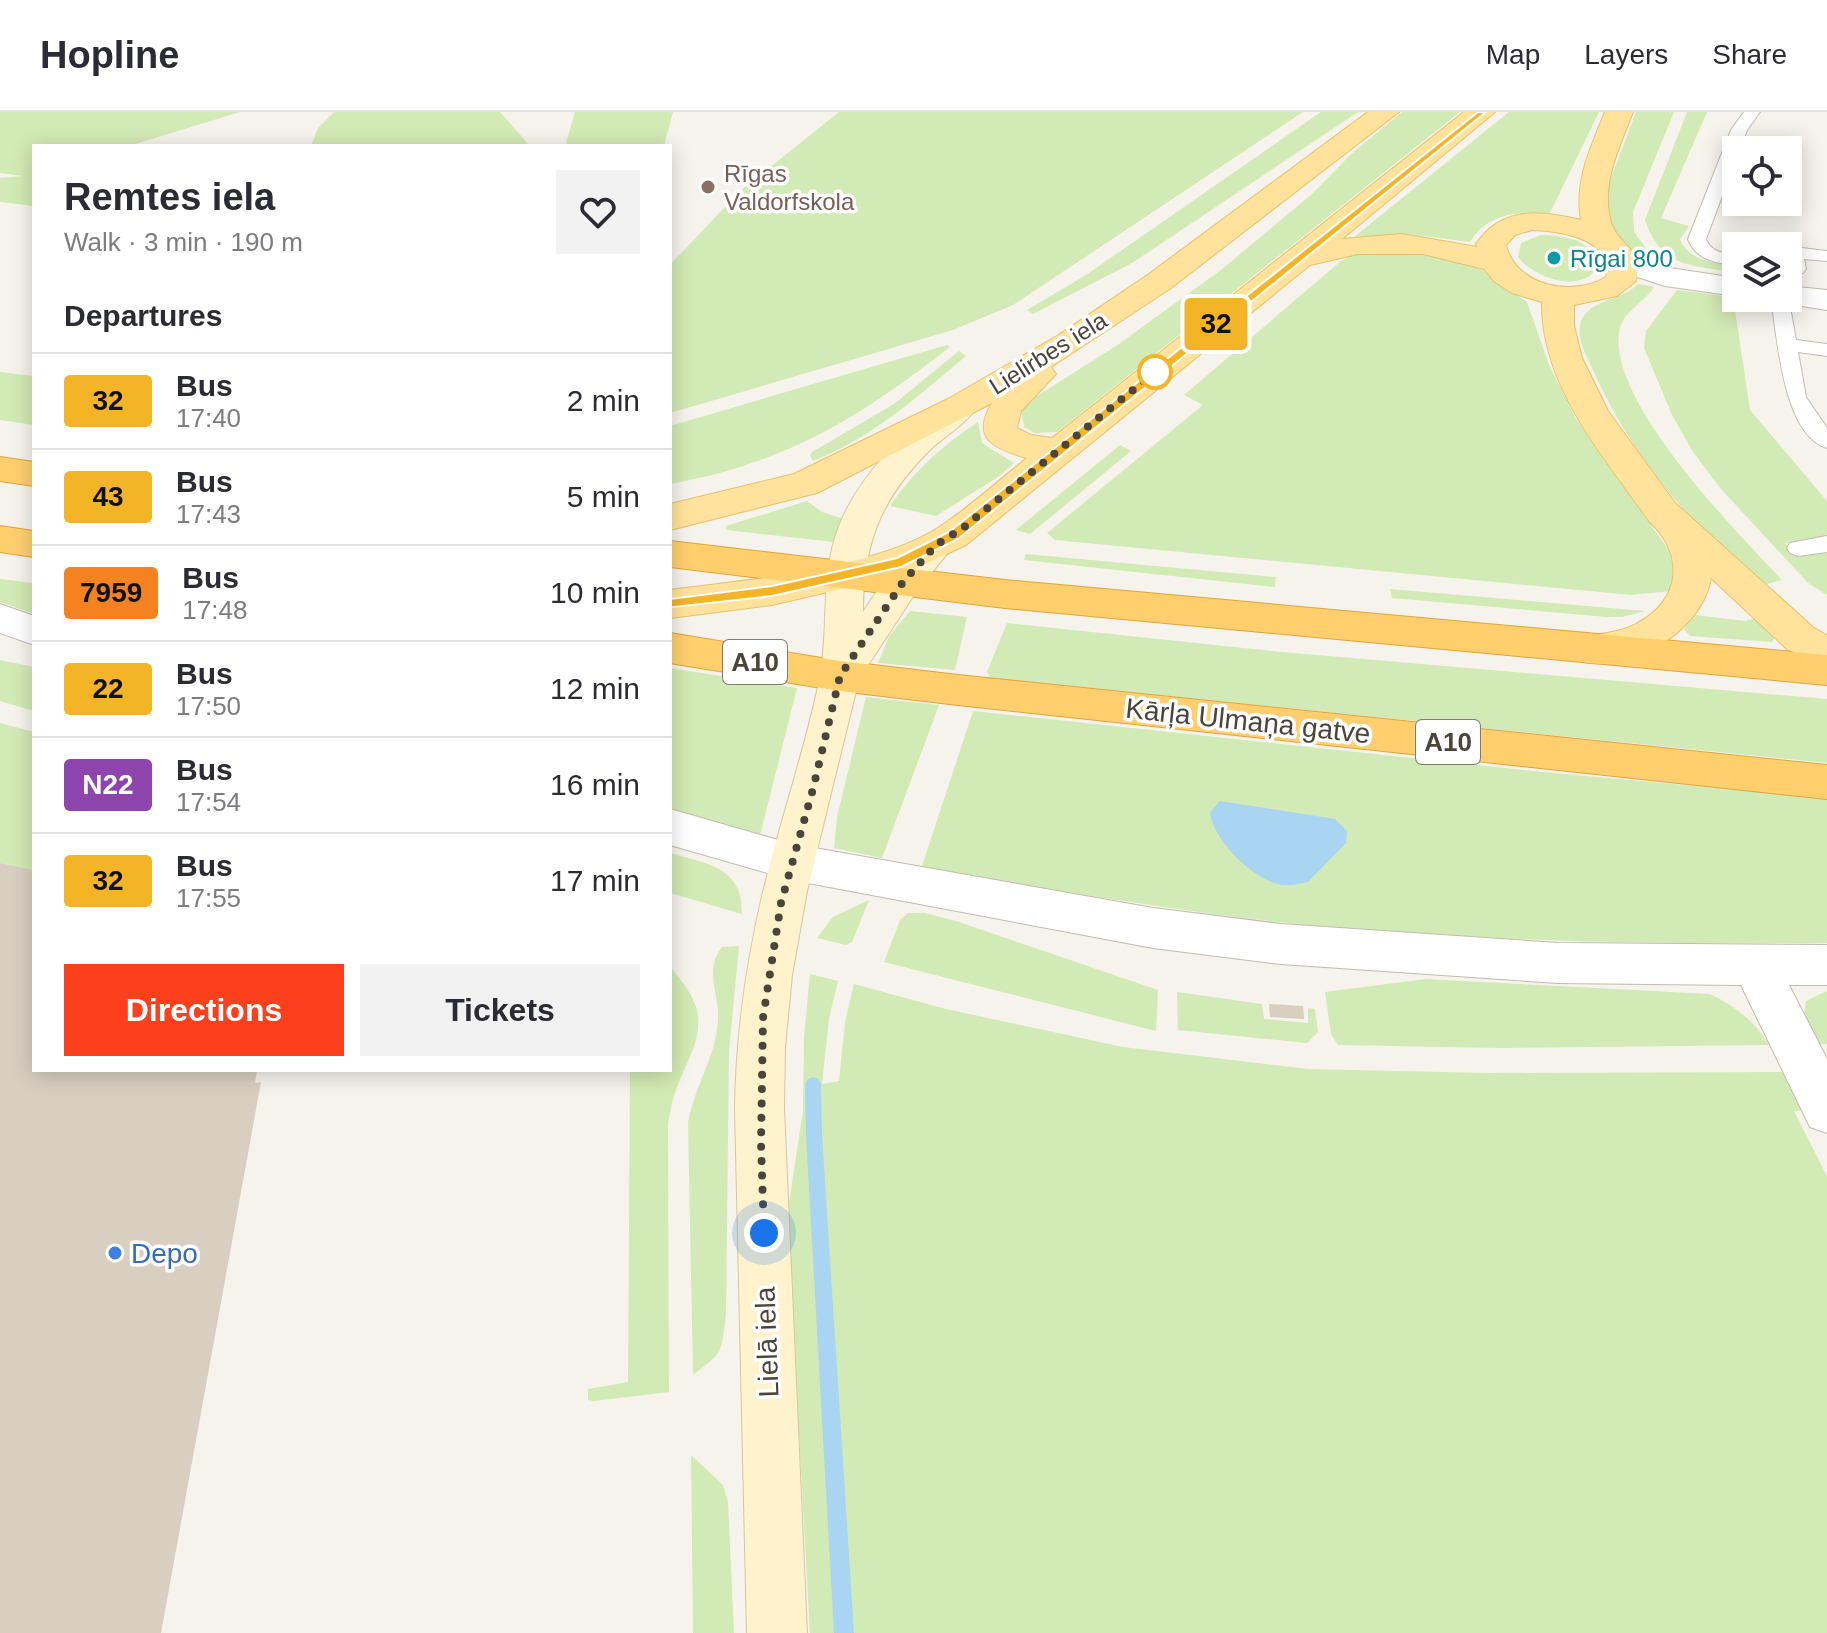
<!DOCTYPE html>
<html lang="en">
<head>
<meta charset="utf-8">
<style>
	body { margin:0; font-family:Helvetica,sans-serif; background:#f2f2f3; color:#2b2b33; height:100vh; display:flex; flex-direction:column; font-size:30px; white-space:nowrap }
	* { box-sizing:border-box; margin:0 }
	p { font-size:26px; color:#7c7c81 }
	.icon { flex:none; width:44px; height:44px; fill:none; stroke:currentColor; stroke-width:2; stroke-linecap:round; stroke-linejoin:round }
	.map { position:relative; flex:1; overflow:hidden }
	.side { position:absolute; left:32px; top:32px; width:640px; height:928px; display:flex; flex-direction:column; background:#fff; border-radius:0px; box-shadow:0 4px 20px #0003 }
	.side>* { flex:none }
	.badge { padding:0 16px; border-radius:6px; font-size:28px; line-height:52px }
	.controls { position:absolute; left:1722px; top:24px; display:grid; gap:16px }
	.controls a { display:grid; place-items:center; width:80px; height:80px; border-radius:0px; background:#fff; box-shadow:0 4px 20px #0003; font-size:40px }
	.you { position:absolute; width:40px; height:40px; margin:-20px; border:6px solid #fff; border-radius:50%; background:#1a73e8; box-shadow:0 0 0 12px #1a73e833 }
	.map>.badge { position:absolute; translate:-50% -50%; box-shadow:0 0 0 4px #fff }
	h2 { padding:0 32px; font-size:30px; line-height:72px }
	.round { display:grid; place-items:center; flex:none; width:84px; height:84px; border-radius:0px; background:#f2f2f3 }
	.head { display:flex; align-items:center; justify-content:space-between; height:136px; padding:0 32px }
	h1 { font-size:38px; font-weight:800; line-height:60px }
	.primary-button { display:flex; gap:16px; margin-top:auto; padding:16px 32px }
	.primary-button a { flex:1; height:92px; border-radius:0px; background:#fc3f1d; color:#fff; font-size:32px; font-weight:800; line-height:92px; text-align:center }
	.primary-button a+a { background:#f2f2f3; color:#2b2b33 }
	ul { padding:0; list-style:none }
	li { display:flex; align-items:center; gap:24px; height:96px; padding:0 32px; border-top:2px solid #e1e1e2 }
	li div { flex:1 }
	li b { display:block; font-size:30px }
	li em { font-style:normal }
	li .badge { min-width:88px; font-weight:700; text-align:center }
	header { display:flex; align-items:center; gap:48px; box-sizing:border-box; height:112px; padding:0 40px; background:#fff; border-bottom:2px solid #e1e1e2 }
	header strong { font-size:38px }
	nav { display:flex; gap:44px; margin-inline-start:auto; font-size:28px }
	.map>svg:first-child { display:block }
</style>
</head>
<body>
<header>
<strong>Hopline</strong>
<nav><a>Map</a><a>Layers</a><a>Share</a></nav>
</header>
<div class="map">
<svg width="1827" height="1521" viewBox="0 0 1827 1521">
	<rect width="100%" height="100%" fill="#f6f3ec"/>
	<g fill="#d2eab5">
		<path d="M0,0H240L129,34H34V94L0,90V66L23,64L0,61Z"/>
		<path d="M334,0H500L530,34H311L318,16Z"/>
		<path d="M575,0H673L664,34H568L566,31Z"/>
		<path d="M839,0H1303L1013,193L953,218L670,301V153L740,79Z"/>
		<path d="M1321,0H1358L1132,151L1033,202L1027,198L1086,163Z"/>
		<path d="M1402,0H1460L1057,320L1035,321L1024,315L1021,298L1029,289L1116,234L1221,158L1312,82L1350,43Z"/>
		<path d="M1509,0H1599L1550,101C1519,99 1487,101 1470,130L1407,122L1354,125Z"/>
		<path d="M1636,0H1674L1633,100L1634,120L1654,147L1637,144L1605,110L1602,90Z"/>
		<path d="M1687,0H1707L1661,106L1689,114L1680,127C1689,150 1714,150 1736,153V160C1693,154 1661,156 1645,108Z"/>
		<path d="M1541,123C1563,123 1594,128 1598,154C1583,183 1534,166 1518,145L1521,131Z"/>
		<path d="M1406,137L1476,154L1527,190L1549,253L1575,305L1670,440L1676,469L1671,479L1631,483L1055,428L1047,421L1203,293L1184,283L1341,149L1357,141Z"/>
		<path d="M1638,172L1654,175C1645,190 1625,198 1620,216C1603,285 1737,420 1782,468L1756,475C1692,411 1631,344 1594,260C1587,245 1574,224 1582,207C1592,187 1623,188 1638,172Z"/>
		<path d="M1677,178L1733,185L1750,298L1827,389V426L1785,431L1796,444L1827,440V483L1808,471L1721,377L1693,340L1672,303L1644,236L1646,219Z"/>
		<path d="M947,233L950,235C857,307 788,350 670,372V314Z"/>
		<path d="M959,239L966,244C918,284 872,326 813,349L810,343L812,340L894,292Z"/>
		<path d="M0,260L34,264V313L0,308Z"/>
		<path d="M978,310L982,331L1014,351L998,365L936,404L890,394C915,358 942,334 978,310Z"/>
		<path d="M1120,333L1131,339L1030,422L1016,418Z"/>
		<path d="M807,389L822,400L847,408L834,430L726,418V414Z"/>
		<path d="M1026,442L1276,465L1275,475L1024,448Z"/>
		<path d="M0,467L34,471V502L0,490Z"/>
		<path d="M1390,477L1645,499L1622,505H1607L1392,486Z"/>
		<path d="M910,499L967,505L955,558L878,551L889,524Z"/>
		<path d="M1695,503L1745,509L1756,506L1776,523L1772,530L1690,524L1684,517Z"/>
		<path d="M1007,511L1282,540L1827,587V651L991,566L987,560Z"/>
		<path d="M0,548L34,555V599L0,589Z"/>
		<path d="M670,556L797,576L760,723L670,698Z"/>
		<path d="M866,585L939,593L882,746L834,736L837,705Z"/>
		<path d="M973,599L1543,660L1827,686V831C1670,832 1511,830 1354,817C1209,806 1065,779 921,757Z"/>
		<path d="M0,611L34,620V758L0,751Z"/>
		<path d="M670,741C708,752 743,755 742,802L670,781Z"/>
		<path d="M869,788L852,830L846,833L817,826L833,805Z"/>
		<path d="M908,801H925L956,809L1158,878L1156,919L884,850L900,808Z"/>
		<path d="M739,834L729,939L726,1202C721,1242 724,1239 693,1263L688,1011C694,975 716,945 718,908C720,881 703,860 722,835Z"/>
		<path d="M670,854C680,867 693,882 697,898C703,925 688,947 679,970C673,984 670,999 668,1013L669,1280L594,1289L588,1288V1277L628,1270L630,958H670Z"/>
		<path d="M810,862L838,869L829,906L822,972L839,969L845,910L854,872L946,897L1123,935L1308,957L1489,961L1784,960L1804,998L1794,999L1827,1064V1521H810L787,1105L803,998L804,925Z"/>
		<path d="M1426,867L1710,882C1735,894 1755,909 1769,933L1499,936L1338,933L1331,922L1325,880Z"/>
		<path d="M1827,879V932H1818L1804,903L1806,889Z"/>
		<path d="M1177,880L1262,892L1264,907L1308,911V896L1315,897L1318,920L1307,931L1178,918Z"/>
		<path d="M691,1343L723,1373L728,1390L734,1521H693Z"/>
	</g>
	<path fill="#a9d4f2" d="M1220,689L1335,707L1347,719L1346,731L1308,770C1299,772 1287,775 1277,772C1250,764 1213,728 1210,700Z"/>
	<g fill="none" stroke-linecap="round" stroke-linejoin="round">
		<path fill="#a9d4f2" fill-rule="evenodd" d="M813,965L818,967L821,972L822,1023L854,1521H834L806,1023L805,972L808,967Z"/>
	</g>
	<g fill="#d8cfc1">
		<path d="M0,751L34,758V958H257L255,971L261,970L161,1521H0Z"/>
		<path d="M1269,892L1303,894L1304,907L1270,905Z"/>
	</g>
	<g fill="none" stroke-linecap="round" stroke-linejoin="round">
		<defs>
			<g id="lane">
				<path d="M1744,0H1760L1747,18L1740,38H1736V47L1706,127C1711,140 1723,141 1736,144V154C1715,150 1697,149 1688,127L1731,18Z"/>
				<path d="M1793,135L1827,139V149L1804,147L1806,157L1803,161H1791L1788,136Z"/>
				<path d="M1788,184L1796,228L1827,232V244L1798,240L1806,285L1827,316V336C1783,324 1777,224 1771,186Z"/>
				<path d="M1827,424V440L1798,444L1790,441L1787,436L1790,431Z"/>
			</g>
			<g id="street">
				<path d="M1624,142L1670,156L1736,166V184L1665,174L1613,157L1609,151L1613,145Z"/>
				<path d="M1788,174L1827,178V198L1777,190L1774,186H1788Z"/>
				<path d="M0,492L34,504V533L0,521Z"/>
				<path d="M670,697L792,732L1153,796L1281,812L1558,831L1827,833V873H1789L1827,947V1021L1810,1015L1741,873L1558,871L1281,852L1153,836L792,768L670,733Z"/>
			</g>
			<path id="secondary" d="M960,284L972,287L977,295C966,312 946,323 931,337C881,386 863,431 863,500C876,481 901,439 921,428C929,422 937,425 946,428L951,437L916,480L859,567L807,779L792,863L785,935L784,996L807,1521H747L735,996C736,923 746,852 763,780C780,710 804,641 819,570C830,518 819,465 839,414C860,361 904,321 948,287Z"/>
			<path id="primary" d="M1368,0H1399L1171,176L1051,255L1056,262L1021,299L1017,316L1031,323L1052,326L1464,0H1495L1342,127L1402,122L1477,135L1476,132C1502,94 1540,98 1581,108C1574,69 1591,35 1605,0H1633C1620,34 1600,73 1611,110C1619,136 1643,133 1636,169L1617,184L1574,193V214L1582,246L1608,299L1675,391L1815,517L1827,523V556L1787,537L1711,466C1702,521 1626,564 1575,548L1569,538L1575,528C1595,521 1618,522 1636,512C1682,488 1685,442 1649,409C1603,343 1541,274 1542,190L1512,181L1495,170L1484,157L1423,142H1358L1310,153L966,433L901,463L772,493L670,506V478C748,468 876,457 941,414C971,394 999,368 1027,346C995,337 970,327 992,291L817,381L670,418V392L794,362L948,287L1057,224L1149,162ZM1532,118C1559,119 1598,124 1609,153L1606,165C1573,185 1516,175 1506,133L1515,123Z"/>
			<g id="highway">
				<path d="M0,345L34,350V374L0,369Z"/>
				<path d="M0,414L34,419V445L0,440Z"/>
				<path d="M670,429L1005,468L1827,543V573L1005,496L670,455Z"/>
				<path d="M670,521L840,549L958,563L1827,653V687L958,593L840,579L670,551Z"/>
			</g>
		</defs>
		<use href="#lane" stroke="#c2bbae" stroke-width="2"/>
		<use href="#street" stroke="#c2bbae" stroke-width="2"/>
		<use href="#secondary" stroke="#d6c79b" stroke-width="2"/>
		<use href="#primary" stroke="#e6c16a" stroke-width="2"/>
		<use href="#highway" stroke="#e0a43c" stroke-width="2"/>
		<use href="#lane" fill="#fff" fill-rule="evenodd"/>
		<use href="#street" fill="#fff" fill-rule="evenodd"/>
		<use href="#secondary" fill="#fff3cd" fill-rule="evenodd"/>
		<use href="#primary" fill="#ffe39c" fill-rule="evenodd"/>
		<use href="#highway" fill="#ffcf6e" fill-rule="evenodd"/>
	</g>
	<path fill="#f4b427" stroke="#fff" stroke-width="2" d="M1478,0H1486L958,427L901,455L772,484L665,496V489L670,487L772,474L897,446L949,420Z"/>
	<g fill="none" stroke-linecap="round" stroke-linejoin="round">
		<path stroke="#4b4439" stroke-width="8" stroke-dasharray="0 14.4" d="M764,1121L761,1032L763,906L781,791L813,677L840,564L903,470L936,433L963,416L1155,260"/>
	</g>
	<circle fill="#8d6e63" stroke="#fff" stroke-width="3" cx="708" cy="75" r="8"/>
	<circle fill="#0f9aa8" stroke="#fff" stroke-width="3" cx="1554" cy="146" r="8"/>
	<circle fill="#fff" stroke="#f4b427" stroke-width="4" cx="1155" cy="260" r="16"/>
	<circle fill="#3f7fe0" stroke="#fff" stroke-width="3" cx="115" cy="1141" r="8"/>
	<g text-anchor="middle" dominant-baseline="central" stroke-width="7" stroke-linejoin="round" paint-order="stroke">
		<g font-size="24" fill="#785e54" stroke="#fff" text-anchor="start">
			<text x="724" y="61">Rīgas<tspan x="724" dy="28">Valdorfskola</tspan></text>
		</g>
		<g font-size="24" fill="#0d838f" stroke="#fff" text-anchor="start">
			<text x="1570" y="146">Rīgai 800</text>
		</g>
		<g font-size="24" fill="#4b4439" stroke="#fff">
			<text transform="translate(1048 241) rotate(-32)">Lielirbes iela</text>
		</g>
		<g fill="#fff" stroke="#817c74" stroke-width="2">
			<rect x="723" y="528" width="64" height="44" rx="6"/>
			<rect x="1416" y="608" width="64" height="44" rx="6"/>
		</g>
		<g font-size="26" font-weight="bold" fill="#4b4439">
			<text x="755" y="550">A10</text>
			<text x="1448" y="630">A10</text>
		</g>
		<g font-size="28" fill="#4b4439" stroke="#fff">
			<text transform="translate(1248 609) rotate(6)">Kārļa Ulmaņa gatve</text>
			<text transform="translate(767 1230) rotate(-92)">Lielā iela</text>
		</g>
		<g font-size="28" fill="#366cbe" stroke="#fff" text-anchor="start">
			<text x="131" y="1141">Depo</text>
		</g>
	</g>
</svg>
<div class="controls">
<a><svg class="icon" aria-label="locate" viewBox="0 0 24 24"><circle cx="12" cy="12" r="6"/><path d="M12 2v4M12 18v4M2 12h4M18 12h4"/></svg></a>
<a><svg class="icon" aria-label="layers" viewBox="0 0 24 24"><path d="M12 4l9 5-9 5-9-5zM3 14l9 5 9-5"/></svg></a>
</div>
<div class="you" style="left:764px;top:1121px"></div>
<b class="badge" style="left:1216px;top:212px;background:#f4b427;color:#111">32</b>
<section class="side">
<div class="head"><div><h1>Remtes iela</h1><p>Walk · 3 min · 190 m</p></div><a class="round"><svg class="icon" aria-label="heart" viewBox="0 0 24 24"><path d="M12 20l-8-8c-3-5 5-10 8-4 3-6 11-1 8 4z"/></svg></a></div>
<h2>Departures</h2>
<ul>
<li><span class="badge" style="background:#f4b427;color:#111">32</span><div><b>Bus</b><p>17:40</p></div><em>2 min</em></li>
<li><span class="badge" style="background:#f4b427;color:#111">43</span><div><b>Bus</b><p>17:43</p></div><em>5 min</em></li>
<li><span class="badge" style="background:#f58220;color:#111">7959</span><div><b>Bus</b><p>17:48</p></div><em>10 min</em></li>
<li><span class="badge" style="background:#f4b427;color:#111">22</span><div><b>Bus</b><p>17:50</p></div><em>12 min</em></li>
<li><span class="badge" style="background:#8e44ad;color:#fff">N22</span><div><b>Bus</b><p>17:54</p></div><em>16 min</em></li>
<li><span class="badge" style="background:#f4b427;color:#111">32</span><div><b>Bus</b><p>17:55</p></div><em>17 min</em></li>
</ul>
<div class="primary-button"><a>Directions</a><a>Tickets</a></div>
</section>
</div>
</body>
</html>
